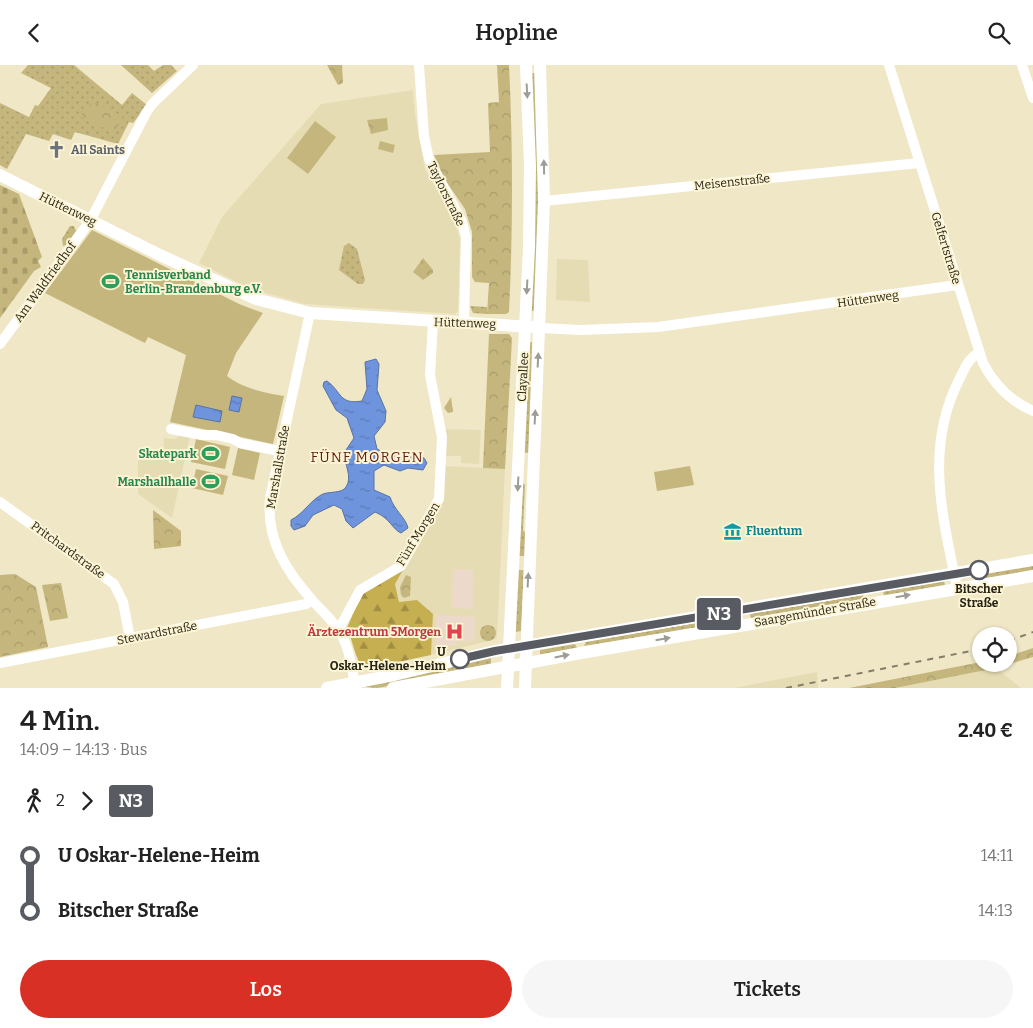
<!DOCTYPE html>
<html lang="de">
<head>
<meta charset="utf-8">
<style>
	body { margin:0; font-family:Bitter,serif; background:#f6f6f6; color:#222; height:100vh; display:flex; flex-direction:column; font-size:19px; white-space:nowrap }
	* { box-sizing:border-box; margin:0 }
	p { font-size:16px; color:#767676 }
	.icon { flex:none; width:28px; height:28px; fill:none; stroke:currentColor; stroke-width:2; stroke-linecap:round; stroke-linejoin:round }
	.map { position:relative; height:623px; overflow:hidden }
	.side { display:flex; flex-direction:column; background:#fff; flex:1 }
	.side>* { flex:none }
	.badge { padding:0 10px; border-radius:4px; font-size:18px; line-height:32px }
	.controls { position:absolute; left:972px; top:562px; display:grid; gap:10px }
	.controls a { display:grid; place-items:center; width:45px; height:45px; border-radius:50%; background:#fff; box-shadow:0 1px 4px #0004; font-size:25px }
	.map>.badge { position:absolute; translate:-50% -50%; box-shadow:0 0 0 2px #fff }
	.legs { display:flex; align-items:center; gap:8px; height:55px; padding:0 20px; font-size:16px }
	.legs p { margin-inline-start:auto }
	.overview { display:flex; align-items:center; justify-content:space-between; height:85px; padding:0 20px }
	h1 { font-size:28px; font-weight:600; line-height:38px }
	.primary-button { display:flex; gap:10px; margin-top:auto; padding:10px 20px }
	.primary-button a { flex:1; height:58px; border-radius:30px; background:#d93025; color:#fff; font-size:20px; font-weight:600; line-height:58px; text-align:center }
	.primary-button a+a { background:#f6f6f6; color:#222 }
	ul { padding:0 20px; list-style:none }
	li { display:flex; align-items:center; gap:18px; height:55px; font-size:19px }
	li i { display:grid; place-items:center; width:8px; height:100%; margin:0 6px; background:currentColor }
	li i::after { content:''; width:12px; height:12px; margin:-6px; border:4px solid; border-radius:50%; background:#fff }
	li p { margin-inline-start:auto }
	li:first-child i { background:linear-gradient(#0000 50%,currentColor 0) }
	li:last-child i { background:linear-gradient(currentColor 50%,#0000 0) }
	header { display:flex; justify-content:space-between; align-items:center; height:65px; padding:0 20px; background:#fff; font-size:22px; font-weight:600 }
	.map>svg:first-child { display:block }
</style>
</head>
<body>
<header><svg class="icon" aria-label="back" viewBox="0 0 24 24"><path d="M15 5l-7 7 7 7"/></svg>Hopline<svg class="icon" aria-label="search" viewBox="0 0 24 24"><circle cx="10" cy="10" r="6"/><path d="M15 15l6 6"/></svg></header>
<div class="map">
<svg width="1033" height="623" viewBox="0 0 1033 623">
	<defs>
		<pattern id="grass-dots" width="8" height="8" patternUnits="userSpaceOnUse" patternTransform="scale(1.25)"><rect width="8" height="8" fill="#c4b67d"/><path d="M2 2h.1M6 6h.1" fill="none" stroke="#a89c6b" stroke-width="1.8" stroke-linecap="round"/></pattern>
		<pattern id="forest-firs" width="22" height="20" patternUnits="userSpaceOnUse" patternTransform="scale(1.25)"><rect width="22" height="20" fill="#c6af51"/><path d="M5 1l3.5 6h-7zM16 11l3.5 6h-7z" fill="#a18e42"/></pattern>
		<pattern id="cemetery-stones" width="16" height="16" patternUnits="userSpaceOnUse" patternTransform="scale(1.25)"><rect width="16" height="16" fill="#c4b67d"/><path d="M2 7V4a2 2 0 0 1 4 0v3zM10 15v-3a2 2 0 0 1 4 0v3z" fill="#a89c6b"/></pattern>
		<pattern id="park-crowns" width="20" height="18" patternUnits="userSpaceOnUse" patternTransform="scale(1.25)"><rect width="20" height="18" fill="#c4b67d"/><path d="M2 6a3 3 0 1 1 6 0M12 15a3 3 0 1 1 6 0" fill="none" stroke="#a89c6b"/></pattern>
		<pattern id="water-ripples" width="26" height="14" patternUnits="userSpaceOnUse" patternTransform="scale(1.25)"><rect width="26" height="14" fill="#6f94de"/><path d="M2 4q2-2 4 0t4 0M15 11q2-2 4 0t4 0" fill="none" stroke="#5b78b3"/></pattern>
	</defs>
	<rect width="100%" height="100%" fill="#efe7c6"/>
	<g fill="#e6dcb4">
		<path d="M413,25L415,50L425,104L453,152L460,174L458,246L455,249L305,239L249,223L199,198L222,152L321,39Z"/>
		<path d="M557,194L588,195L590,237L556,235Z"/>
		<path d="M444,364L481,365L479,399L461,398V391H444Z"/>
		<path d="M182,369L190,371L172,453L138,429V395L163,394L164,373L175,374Z"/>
		<path d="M444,401L505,404L497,572L496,574L431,590L433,549L399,537L395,519L443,434Z"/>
		<path d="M996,603L1021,623H895Z"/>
		<path d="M817,607L818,623H734Z"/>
	</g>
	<g fill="#ecd9c9">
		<path d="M453,504L474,505L473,544L451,543Z"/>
		<path d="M436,550L475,552L474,577L457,576L456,581L435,580Z"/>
	</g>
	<g fill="url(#grass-dots)">
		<path d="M28,0H74L122,40L132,28L147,40L133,58L129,57L118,79L75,67L71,75L53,69L49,76L26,69L7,104L0,100V38L29,52L35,40L38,41L51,23L21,8Z"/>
		<path d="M121,0H148L154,6L163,0H171L177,6L152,28Z"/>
		<path d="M529,8H537L540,67L537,246H530Z"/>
		<path d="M70,161H74L76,166L66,180L63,181L62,174Z"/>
		<path d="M349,178L357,184L365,215L363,219H358L339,205L344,181Z"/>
		<path d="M470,241L487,242V249L473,248Z"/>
		<path d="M529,277H532L530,387L524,388Z"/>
		<path d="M523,418L525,420L523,465L526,469L525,491H519Z"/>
		<path d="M1033,500V506L980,515L979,509Z"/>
		<path d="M518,505H524L521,566L515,567Z"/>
		<path d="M944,515L945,521L884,531L883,526Z"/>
		<path d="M863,530L864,534L751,553L750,550L752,548Z"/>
		<path d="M735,551L737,556L584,581L586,577Z"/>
		<circle cx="488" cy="568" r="8"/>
		<path d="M575,579L577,583L540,590V585Z"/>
		<path d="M491,591V602L377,623L366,622V620Z"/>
	</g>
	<path fill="url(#forest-firs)" d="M403,505L395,519L399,537L417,535L433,549L431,590L365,604C355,596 353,575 347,563L361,530Z"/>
	<path fill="url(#cemetery-stones)" d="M0,120L19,129L42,192L38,196L41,202L34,206L0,253Z"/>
	<g fill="url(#park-crowns)">
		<path d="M327,0H342L343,18L338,20Z"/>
		<path d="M497,0H509C513,83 513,164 509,247L506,249H487L489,218L475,217L472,212V167L465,144L443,112L434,90L490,87L488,38L499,37Z"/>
		<path d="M95,38L123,52L115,68L81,52L85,42Z"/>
		<path d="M387,53L388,65L371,69L367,55Z"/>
		<path d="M423,193L433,205V208L423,215L413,207Z"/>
		<path d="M489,269H509L512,273L505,404L483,403Z"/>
		<path d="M451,332L453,347L448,348L444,343Z"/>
		<path d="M153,445L181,466V481L154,484Z"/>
		<path d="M15,509L36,522L48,582L0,592V510Z"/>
		<path d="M406,510L411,512L410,531L404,533L401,530L400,522Z"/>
		<path d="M61,518L68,553L50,556L42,520Z"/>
		<path d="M1033,583V592L996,603L895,623H849L981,597L1009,599V591Z"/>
	</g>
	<g fill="#c4b67d">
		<path d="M315,56L336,72L308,109L287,93Z"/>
		<path d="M380,76L395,80L393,88L378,84Z"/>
		<path d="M92,165L239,239L263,248L236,288L227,311C244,324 263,327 284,331L273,379L170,357L186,290L148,272L145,278L45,228Z"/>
		<path d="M196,374L230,382L225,404L191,397Z"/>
		<path d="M238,383L260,388L254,415L232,410Z"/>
		<path d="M690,401L694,420L657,426L654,407Z"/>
		<path d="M196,404L228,411L223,430L192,423Z"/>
	</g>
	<g fill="url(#water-ripples)" stroke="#5972a2">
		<path d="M376,294L379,299L377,325L386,346L385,357L374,371L377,384L391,391L424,393L427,398L423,405L408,403L400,406L384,400L374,406V425L390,432C394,445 406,453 408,463L401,468C392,464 390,453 375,447L353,463L346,456L342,444L334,440L313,450L305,461L294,465L291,461V455C303,449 309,437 321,430C327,426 342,429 346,422C353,412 344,398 344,388L354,373L347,353L336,345L323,321L324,317L327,316C342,327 339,340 362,336L367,324L365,297Z"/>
		<path d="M232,331L242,333L239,347L229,345Z"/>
		<path d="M196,340L222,346L220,357L193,352Z"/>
	</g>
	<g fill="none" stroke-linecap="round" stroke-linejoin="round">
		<g stroke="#fff" stroke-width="10">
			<path d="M419,0L424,71L429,94L462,157L466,172L464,258"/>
			<path d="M889,0L983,298C994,319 1010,336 1033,346"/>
			<path d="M1022,0L1033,33"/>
			<path d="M544,136L919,98"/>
			<path d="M310,248L270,433C266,475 286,506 313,536C324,548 337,559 344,575C351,589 352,608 356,623"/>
			<path d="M540,263L581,265L658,262L957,220"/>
			<path d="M0,279L90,156L146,48L153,38L193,0"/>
			<path d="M171,364L202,370H216L233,374L240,378L279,386"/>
			<path d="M0,437L114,519L123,537L130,573"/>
			<path d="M957,523C943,452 924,384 959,315C964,305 968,293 979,288"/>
			<path d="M338,566L360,525L401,501L439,434L442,372L430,310L433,257"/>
			<path d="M0,598L306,539L312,535"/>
		</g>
		<g stroke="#fff" stroke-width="12">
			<path d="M0,110L162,191L256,234L310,248L532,262"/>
			<path d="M327,623L394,610L495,586L1033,495"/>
			<path d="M393,623L581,588L1033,511"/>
			<path d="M507,623L529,182L530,101L526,0"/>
			<path d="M525,623L544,136L540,0"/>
		</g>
		<g stroke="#827d67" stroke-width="2" stroke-dasharray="6 6" stroke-linecap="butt">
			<path d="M1009,576L1033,567"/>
			<path d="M786,623L981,584"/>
		</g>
	</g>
	<defs><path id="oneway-solid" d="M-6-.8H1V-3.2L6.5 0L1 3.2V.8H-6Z" transform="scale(1.25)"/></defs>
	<g fill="#9d9c97">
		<use href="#oneway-solid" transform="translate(527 26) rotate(87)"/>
		<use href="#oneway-solid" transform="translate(544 102) rotate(-91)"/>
		<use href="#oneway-solid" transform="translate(527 222) rotate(93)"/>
		<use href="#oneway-solid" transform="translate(538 295) rotate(-87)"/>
		<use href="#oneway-solid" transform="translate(535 352) rotate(-87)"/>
		<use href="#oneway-solid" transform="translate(518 419) rotate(93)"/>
		<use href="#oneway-solid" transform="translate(528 515) rotate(-87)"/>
		<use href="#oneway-solid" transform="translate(903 531) rotate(-10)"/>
		<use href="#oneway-solid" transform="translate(663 574) rotate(-10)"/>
		<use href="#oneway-solid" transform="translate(562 591) rotate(-11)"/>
	</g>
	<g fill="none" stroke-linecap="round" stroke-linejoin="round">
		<defs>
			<path id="line-1" d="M460,594L495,586L979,505"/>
		</defs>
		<use href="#line-1" stroke="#fff" stroke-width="11"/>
		<use href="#line-1" stroke="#595b62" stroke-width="8"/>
	</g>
	<defs>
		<symbol id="church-bare" viewBox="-9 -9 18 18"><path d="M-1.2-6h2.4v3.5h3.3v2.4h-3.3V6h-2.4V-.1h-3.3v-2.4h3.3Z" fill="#6b7280" stroke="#fcf4d3" stroke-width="2.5" paint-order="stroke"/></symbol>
		<symbol id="stadium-bare" viewBox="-9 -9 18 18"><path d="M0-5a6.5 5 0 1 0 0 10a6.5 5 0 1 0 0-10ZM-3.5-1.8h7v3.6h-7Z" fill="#2e9e5b" stroke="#fcf4d3" stroke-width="2.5" paint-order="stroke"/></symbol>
		<symbol id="museum-bare" viewBox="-9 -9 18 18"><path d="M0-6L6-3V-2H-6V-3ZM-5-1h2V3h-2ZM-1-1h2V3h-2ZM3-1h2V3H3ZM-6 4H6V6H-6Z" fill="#0f9aa8" stroke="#fcf4d3" stroke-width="2.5" paint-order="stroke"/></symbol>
		<symbol id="hospital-bare" viewBox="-9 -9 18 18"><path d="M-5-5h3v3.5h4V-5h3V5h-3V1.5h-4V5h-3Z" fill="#e0444e" stroke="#fcf4d3" stroke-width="2.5" paint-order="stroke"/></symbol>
	</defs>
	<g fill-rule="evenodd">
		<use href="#church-bare" x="44" y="72" width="25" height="25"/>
		<use href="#stadium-bare" x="98" y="204" width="25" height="25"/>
		<use href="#stadium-bare" x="198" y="376" width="25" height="25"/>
		<use href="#stadium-bare" x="198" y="404" width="25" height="25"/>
		<use href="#museum-bare" x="720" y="454" width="25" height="25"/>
		<use href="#hospital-bare" x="442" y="554" width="25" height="25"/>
	</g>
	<g fill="#fff" stroke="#595b62" stroke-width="2.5">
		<circle cx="979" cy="505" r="9"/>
		<circle cx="460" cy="594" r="9"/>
	</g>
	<g text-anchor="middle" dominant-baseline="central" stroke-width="4" stroke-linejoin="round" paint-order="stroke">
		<g font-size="12" font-weight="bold" fill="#5b616d" stroke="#fcf4d3" text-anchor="start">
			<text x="71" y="85">All Saints</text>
		</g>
		<g font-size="12" fill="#262317" stroke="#fcf4d3">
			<text transform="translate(732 117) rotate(-6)">Meisenstraße</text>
			<text transform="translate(446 129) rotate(64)">Taylorstraße</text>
			<text transform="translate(68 144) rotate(26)">Hüttenweg</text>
			<text transform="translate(946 183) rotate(73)">Gelfertstraße</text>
			<text transform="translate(45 217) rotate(-54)">Am Waldfriedhof</text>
			<text transform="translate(868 234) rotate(-8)">Hüttenweg</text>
			<text transform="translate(465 258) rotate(2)">Hüttenweg</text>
			<text transform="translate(523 312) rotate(-87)">Clayallee</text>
			<text transform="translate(278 402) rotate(-80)">Marshallstraße</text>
			<text transform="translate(418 469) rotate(-59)">Fünf Morgen</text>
			<text transform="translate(68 485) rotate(36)">Pritchardstraße</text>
			<text transform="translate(815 547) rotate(-10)">Saargemünder Straße</text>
			<text transform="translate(157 568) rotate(-11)">Stewardstraße</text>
		</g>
		<g font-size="12" font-weight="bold" fill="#27864d" stroke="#fcf4d3" text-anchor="end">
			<text x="125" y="210" text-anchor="start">Tennisverband<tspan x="125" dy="14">Berlin-Brandenburg e.V.</tspan></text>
			<text x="197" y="389">Skatepark</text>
			<text x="196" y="417">Marshallhalle</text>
		</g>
		<g font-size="12" font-weight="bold" fill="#0d838f" stroke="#fcf4d3" text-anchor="start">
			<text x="746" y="466">Fluentum</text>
		</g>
		<g font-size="12" font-weight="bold" fill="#262317" stroke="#fcf4d3">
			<text x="979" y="524">Bitscher<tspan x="979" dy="14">Straße</tspan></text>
			<text x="446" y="587" text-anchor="end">U<tspan x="446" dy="14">Oskar-Helene-Heim</tspan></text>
		</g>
		<g font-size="12" font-weight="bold" fill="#be3a42" stroke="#fcf4d3" text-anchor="end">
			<text x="441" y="567">Ärztezentrum 5Morgen</text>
		</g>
		<g font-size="14" letter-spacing="1" fill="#601c15" stroke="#fcf4d3">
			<text x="367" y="392">FÜNF MORGEN</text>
		</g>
	</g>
</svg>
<div class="controls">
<a><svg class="icon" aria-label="locate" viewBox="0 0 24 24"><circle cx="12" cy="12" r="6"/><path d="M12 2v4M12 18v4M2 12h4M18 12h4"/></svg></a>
</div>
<b class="badge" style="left:719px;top:549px;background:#595b62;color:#fff">N3</b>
</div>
<section class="side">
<div class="overview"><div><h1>4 Min.</h1><p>14:09 – 14:13 · Bus</p></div><b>2.40 €</b></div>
<div class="legs"><svg class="icon" aria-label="walk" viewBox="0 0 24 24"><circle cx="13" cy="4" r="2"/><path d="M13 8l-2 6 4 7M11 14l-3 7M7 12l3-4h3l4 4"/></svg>2<svg class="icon" aria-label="forward" viewBox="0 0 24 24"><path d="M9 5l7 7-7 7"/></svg><b class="badge" style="background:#595b62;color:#fff">N3</b></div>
<ul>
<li><i style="color:#595b62"></i><b>U Oskar-Helene-Heim</b><p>14:11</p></li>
<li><i style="color:#595b62"></i><b>Bitscher Straße</b><p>14:13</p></li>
</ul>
<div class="primary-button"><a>Los</a><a>Tickets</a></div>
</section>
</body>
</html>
